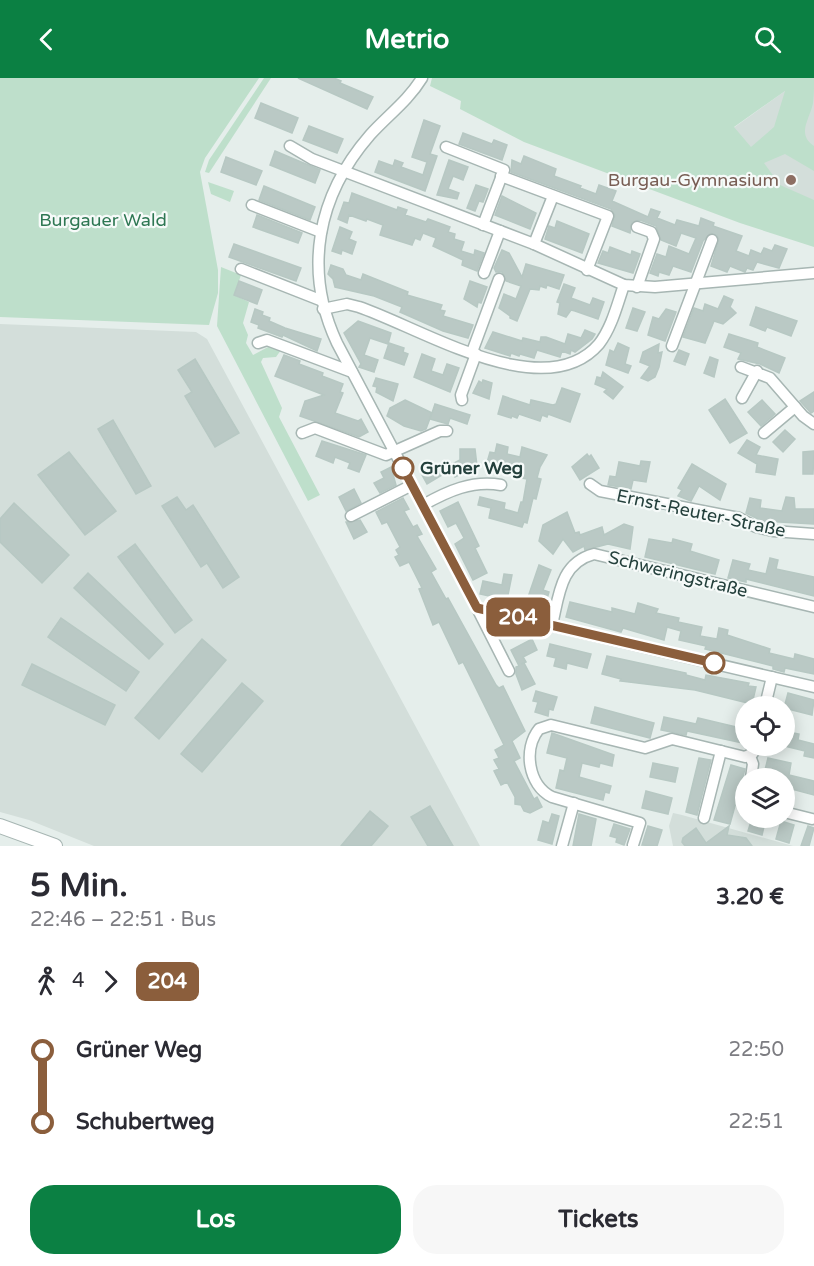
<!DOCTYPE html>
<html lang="de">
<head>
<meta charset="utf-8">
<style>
	body { margin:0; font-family:"Varela Round",sans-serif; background:#f7f7f7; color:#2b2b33; height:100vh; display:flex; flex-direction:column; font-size:22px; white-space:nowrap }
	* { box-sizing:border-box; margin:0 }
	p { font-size:20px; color:#7c7c81 }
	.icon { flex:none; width:33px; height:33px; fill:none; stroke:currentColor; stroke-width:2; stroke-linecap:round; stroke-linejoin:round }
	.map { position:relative; height:768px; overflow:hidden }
	.drawer { display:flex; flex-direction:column; background:#fff; flex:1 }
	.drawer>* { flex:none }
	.badge { padding:0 12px; border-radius:9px; font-size:21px; line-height:39px }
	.fabs { position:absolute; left:735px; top:618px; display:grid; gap:12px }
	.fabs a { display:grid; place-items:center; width:60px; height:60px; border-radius:50%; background:#fff; box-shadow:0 3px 15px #0003; font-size:30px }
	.map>.badge { position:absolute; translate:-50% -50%; box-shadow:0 0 0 3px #fff }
	.legs { display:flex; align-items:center; gap:9px; height:66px; padding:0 30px; font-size:20px }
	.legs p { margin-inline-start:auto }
	.summary { display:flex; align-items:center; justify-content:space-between; height:102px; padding:0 30px }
	h1 { font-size:33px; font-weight:700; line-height:45px }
	.cta { display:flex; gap:12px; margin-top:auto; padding:12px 30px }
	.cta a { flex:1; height:69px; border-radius:24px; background:#0b8043; color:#fff; font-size:24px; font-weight:700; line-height:69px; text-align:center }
	.cta a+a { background:#f7f7f7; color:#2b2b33 }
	ul { padding:0 30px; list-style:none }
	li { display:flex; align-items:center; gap:21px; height:72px; font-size:22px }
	li i { display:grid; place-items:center; width:9px; height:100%; margin:0 8px; background:currentColor }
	li i::after { content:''; width:15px; height:15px; margin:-8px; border:4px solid; border-radius:50%; background:#fff }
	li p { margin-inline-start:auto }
	li:first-child i { background:linear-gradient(#0000 50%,currentColor 0) }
	li:last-child i { background:linear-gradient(currentColor 50%,#0000 0) }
	header { display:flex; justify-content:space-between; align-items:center; height:78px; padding:0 30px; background:#0b8043; color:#fff; font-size:27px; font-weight:700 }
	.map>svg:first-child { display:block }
</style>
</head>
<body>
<header><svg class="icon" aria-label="back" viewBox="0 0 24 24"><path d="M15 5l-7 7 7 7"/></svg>Metrio<svg class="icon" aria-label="search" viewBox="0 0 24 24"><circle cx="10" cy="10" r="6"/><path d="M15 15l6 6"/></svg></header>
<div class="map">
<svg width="814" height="768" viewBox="0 0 814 768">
	<rect width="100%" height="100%" fill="#e5eeeb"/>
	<g fill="#d3deda">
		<path d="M814,0V158L732,51L785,13Z"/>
		<path d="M0,246L196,254L207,261L480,768H94L29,742L0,734Z"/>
		<path d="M673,735L682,737L793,768H673L669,748Z"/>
	</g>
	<g fill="#bedfcb" fill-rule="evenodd">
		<path d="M0,0H259L205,80L200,94L218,192V215L209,247L0,239Z"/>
		<path d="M264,0H271L209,95L205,94L209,82Z"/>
		<path d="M432,0H814C814,8 814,17 813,25C810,41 796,56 814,68V93L785,76L764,85L780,107L814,122V169L740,145L524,64L460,31L461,23L430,8ZM785,13L774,49L751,69L734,49Z"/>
		<path d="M208,104L234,113L230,124L211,116Z"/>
		<path d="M221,189L241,197L234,217L249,224L243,245L248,257L246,265L253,277L270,268L281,272L276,279L263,280L261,284L282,330L279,339L320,417L308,423L217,248Z"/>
	</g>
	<g fill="#bac9c5" stroke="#b7c8c3" stroke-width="1.5">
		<path d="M298,0H334L341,3L340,5L373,19L367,31Z"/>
		<path d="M261,25L298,40L292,55L255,40Z"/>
		<path d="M424,42L440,48L430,76L437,78L425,113L375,94L379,83L393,88L395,82L403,85L401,89L423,97L427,84L412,79Z"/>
		<path d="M309,48L343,61L337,75L303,62Z"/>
		<path d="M463,55L492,66L494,62L507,67L502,82L459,66Z"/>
		<path d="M275,73L320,92L315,105L270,87Z"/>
		<path d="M524,78L556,91L554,98L581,108L580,110L596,116L599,107L616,113L612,123L648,139L651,131L660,134L657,140L675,147L677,142L699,148L701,140L714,145L713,148L742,158L736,173L749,178L751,172L761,176L764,170L772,173L775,167L787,171L779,190L757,184L753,192L747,190L745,194L730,188L727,194L711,188L719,161L717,157L711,155L703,163L691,194L673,188L669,197L659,194L658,198L650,195L657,176L666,179L669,168L689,176L696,160L681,155L676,168L661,162L656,148L640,142L632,144L630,155L612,148L615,137L611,131L511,94L512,82L521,86Z"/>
		<path d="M226,79L262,93L256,107L221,94Z"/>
		<path d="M449,82L468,89L463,102L453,98L448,111L459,115L457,121L437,117Z"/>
		<path d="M476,107L488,111L483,124L479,123L475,133L467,130Z"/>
		<path d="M264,108L315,129L310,142L259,122Z"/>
		<path d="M352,115L397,132L398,129L407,132L405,137L426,144L428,141L450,149L448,154L455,156L454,161L464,164L461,173L474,177L475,172L484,175L477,193L462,187L463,182L433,168L436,160L423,155L420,162L415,160L412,167L380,157L383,147L367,141L366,143L349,137L347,145L338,141L344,124L349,125Z"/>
		<path d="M502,118L536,135L530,151L495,137Z"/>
		<path d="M257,137L302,155L298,165L253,149Z"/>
		<path d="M557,143L589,156L582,175L545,161L549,148L555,150Z"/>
		<path d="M340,149L352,154L349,161L356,164L352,176L342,172L341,176L332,173Z"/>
		<path d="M234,166L301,190L296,203L229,179Z"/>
		<path d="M610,169L631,177L632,173L640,176L633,195L598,185L603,173L608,175Z"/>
		<path d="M502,172L509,175L522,199L526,186L564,197L559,211L547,207L546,210L540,208L539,212L530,211L517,243L510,240V238L499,230L504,216L516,221L521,208L506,203L502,194H496L494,190Z"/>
		<path d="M331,187L343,191L346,197L361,202L363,196L408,214L407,217L442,227L440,232L445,233L443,238L473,247L468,260L443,253L400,234L402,229L374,218L335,209L333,201L328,196Z"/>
		<path d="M239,203L262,212L257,226L234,217Z"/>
		<path d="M470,203L487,209L481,225L478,224L477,229L464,221Z"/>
		<path d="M564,206L575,210L571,220L590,227L593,220L604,224L598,241L575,233L571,232L566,239L558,236L560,225L557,224Z"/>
		<path d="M724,218L733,222L730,229L736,235L723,246L714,243L705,265L683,259L694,230L703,233L705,226L718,231Z"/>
		<path d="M756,229L797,243L791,258L767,249L765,253L750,247Z"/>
		<path d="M633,230L645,234L637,253L626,250Z"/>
		<path d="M255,231L263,234L262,237L270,240L269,243L285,250L321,261L317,273L283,257L282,259L258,250L259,247L251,244Z"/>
		<path d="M666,231L676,234L665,263L648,257L653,239L659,241Z"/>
		<path d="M358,243L391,255L388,266L370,260L364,277L378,282L374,294L359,289L361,286L344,255Z"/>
		<path d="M585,252L595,256L592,261L575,274L571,272L570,276L562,273L560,279L537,272L534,280L520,276L519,278L511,275L510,278L485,270L493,254L522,263L523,260L540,264L541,259H546L565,266L568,256L581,260Z"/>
		<path d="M729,256L758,265L757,269L785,280L779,295L760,286L738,281L741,275L724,269Z"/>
		<path d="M389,265L404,270L403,274L408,276L404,287L384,280Z"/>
		<path d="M618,265L629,270L625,286L631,288L628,295L606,287L610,272L614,274Z"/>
		<path d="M659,266L658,275L662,274L659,289L655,299L648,303L641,300L650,288L640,284L643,274Z"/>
		<path d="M679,272L689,276L685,287L674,283Z"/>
		<path d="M422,276L435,281L431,293L443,297L447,286L459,290L450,314L414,299Z"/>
		<path d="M284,277L300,283L299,286L323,295L322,298L343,306L340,314L343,315L335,335L358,343L361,341L368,354L359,359L300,338L305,323L324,317L275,298Z"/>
		<path d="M710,279L718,282L714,299L704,295Z"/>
		<path d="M195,281L239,355L215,369L185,318L192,314L178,292Z"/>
		<path d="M603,294L623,309L613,321L604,314L607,311L595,306L597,299L601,300Z"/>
		<path d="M376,300L398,306L393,323L376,314L377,309L373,308Z"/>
		<path d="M483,302L492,305L489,321L473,315L479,303L482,305Z"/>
		<path d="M562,310L580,316L570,344L548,336L547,339L542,337L540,343L519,336L517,340L512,338L511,340L498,336L503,318L530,327L531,322L553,327L556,326Z"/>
		<path d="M814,314V333L811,335L800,323Z"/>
		<path d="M725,321L747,355L730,365L709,332Z"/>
		<path d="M405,322L432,335L426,351L421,353L404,348L387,338L390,330Z"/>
		<path d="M762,322L775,336L761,348L748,334Z"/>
		<path d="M435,326L470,337L467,346L450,340L448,346L430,341Z"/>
		<path d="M113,342L151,408L136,416L98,351Z"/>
		<path d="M785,352L795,361L783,374L773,364Z"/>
		<path d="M747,362L760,369L756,377L778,381L775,397L756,394L757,386L738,375Z"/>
		<path d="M322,363L366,377L359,394L348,390L350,385L335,379L333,385L316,378Z"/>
		<path d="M497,366L508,369L507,376L520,379L522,369L547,377L540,389L537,400L541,401L536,421L533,420L527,445L524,444L522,449L489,440L491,430L478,427L480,419L505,425L504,431L518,435L521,424H523L527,401L516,399L517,395L486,388L490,374L495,375Z"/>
		<path d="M460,371H475L477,388L455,399L450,387L460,382Z"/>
		<path d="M814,373L813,396H803V374Z"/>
		<path d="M69,374L116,433L85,457L38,397Z"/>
		<path d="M587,376L589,379L591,377L599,390L580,402L572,389Z"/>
		<path d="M641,383L650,384L646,404L633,402L631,411L608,407L610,398L616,399L619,384L640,388Z"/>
		<path d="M692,386L726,406L720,422L699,408L691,423L678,418L682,412L678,410Z"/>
		<path d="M436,387L442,397L427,406L421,395Z"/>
		<path d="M391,389L396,407L380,415L374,405L384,400L381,394Z"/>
		<path d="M354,411L361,425L346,433L339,419Z"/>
		<path d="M177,419L186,432L193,427L239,499L223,510L207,485L201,489L162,428Z"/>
		<path d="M786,419L794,420L795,431H814V446L762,443L746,435L750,420L761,422L760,430L782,433Z"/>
		<path d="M403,420L409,431L404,433L413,449L417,447L422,456L417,458L436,491L431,494L446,521L448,520L496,607L499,610L503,608L525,653L512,663L520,680L514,683L534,721L537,719L542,729L530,735L524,733L521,727L515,726V719L507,704L501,707L494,693L499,691L494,682L499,680L495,672L504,667L463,584L459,586L439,544L433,547L419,511L422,510L409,484L400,488L395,479L399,477L396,472L400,469L387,444L382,446L376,434Z"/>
		<path d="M458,424L479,468L475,470L487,495L473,502L455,466L464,460L456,445L448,449L440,433Z"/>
		<path d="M14,425L69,477L42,505L0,464V441Z"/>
		<path d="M567,434L575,455L579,454L580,457L602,449L604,457L624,446L633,449L630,471L608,466L585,472L584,468L573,474L563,461L553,476L539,463L543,447Z"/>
		<path d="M360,442L367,454L354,461L346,444Z"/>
		<path d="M649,461L672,465L673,461L692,466L690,473L719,482L715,496L645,479Z"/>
		<path d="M135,466L192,542L175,555L118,479Z"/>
		<path d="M770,480L778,482L776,491L814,499V518L746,501V504L728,500L733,482L750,486L748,492L766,496Z"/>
		<path d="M539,487L551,492L543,512L549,514L544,531L526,525Z"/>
		<path d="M88,495L163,566L149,581L74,510Z"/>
		<path d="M504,496L512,497L507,522L480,516L483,503L502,507Z"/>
		<path d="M570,524L612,534V530L635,536L638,525L658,531L656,535L679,540L678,544L702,549L700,558L717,561L719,550L728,552L727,557L770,571L769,575L794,581L795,576L814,581V596L785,590L784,594L773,591V588L705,571L706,568L679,562L681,553L667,549L664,562L623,550L621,554L566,539Z"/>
		<path d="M61,540L139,594L126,613L48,559Z"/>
		<path d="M202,561L226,582L159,661L135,640Z"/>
		<path d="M532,561L537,572L523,579L526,584L521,586L524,585L535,606L522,612L516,596V589L519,588L511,572Z"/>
		<path d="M550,566L591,576L587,590L567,585L566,591L554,588L556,580L547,578Z"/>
		<path d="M607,578L686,595V597L705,602L706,597L749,605L748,608L756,609L752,626L695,612L620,603L621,601L602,596Z"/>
		<path d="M32,586L115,627L105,647L22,607Z"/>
		<path d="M242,605L263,623L202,694L181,676Z"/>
		<path d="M536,613L557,619L553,632L549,631L548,638L535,634L538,624L533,623Z"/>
		<path d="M788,615L814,622L812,637L784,630Z"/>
		<path d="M595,629L654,645L650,660L591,645Z"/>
		<path d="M664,639L696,646L698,640L745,651L743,665L687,653L686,657L661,652Z"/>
		<path d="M784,653L799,656L798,662L814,666V680L804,678L805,673L784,668Z"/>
		<path d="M552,655L614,677L612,688L600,685L599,689L582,685L579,699L611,708L609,715L605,714L603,722L556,710L560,692L564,693L567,680L547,675Z"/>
		<path d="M699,680L711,682L697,737L686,734Z"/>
		<path d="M768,680L791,685L789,697L814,703V717L784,709V700L764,696Z"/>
		<path d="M653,685L678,690L675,704L650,699Z"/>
		<path d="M731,687L745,691L730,746L714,742Z"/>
		<path d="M646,713L672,720L668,736L642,730Z"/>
		<path d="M430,728L453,768H428L411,739Z"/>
		<path d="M370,733L388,748L371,768H341Z"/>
		<path d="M552,736L559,738L552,766L538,762L543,743L549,745Z"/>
		<path d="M579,736L596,741L591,768H573Z"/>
		<path d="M752,740H766L762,757L748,753Z"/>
		<path d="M781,743L794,747L789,765L776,761Z"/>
		<path d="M614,746L630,751L624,767L616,764L617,760L610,758Z"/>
		<path d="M648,748L662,752L657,768L642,767Z"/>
		<path d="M729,748L727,757L746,760L752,768H685L682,764L683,760L696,750L706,765Z"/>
		<path d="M808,748L814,750L809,768H801Z"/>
	</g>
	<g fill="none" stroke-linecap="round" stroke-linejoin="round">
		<defs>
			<g id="minor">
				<path d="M422,0C408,23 387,38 370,57C317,118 303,192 337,265L477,530L814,609"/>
				<path d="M290,68L312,81L534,166L624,207L655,209L814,195"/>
				<path d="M446,69L504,92L483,147"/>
				<path d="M501,98L608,138L587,192"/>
				<path d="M252,127L321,154"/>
				<path d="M534,166L553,118"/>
				<path d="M241,191L320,222"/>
				<path d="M484,195L500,153"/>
				<path d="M637,209L654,161L651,154L637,149"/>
				<path d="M323,231L347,226L359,229C421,250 545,329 599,266C612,249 617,227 624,207"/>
				<path d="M258,265L267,262L352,294"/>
				<path d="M672,268L712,162"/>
				<path d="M472,274L499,201"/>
				<path d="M741,289L770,300L803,338L814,346"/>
				<path d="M742,320L757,293"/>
				<path d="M462,322L461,317L476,276"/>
				<path d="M302,355L315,350L386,377L440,353H447"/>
				<path d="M764,355L795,329"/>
				<path d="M590,406L600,413L739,440L756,449L773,453L814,456"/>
				<path d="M423,427C448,413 472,402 501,407"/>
				<path d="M351,438L412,407"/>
				<path d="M477,530L509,593"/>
				<path d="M552,547C559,518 560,485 594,476L814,529"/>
				<path d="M765,628L772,599"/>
				<path d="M750,678L753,686L751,700"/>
				<path d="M784,734L812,741"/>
				<path d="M704,740L721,673"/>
				<path d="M633,767L640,745L552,719C528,707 523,671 539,651L551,647L645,670L672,661L745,679L753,675L757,668"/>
				<path d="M562,768L574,725"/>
			</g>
			<path id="tertiary" d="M0,748L55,768"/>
		</defs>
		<use href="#minor" stroke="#a7b6b3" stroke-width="13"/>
		<use href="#tertiary" stroke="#a7b6b3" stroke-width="16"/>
		<use href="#minor" stroke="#fff" stroke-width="10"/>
		<use href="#tertiary" stroke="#fff" stroke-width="14"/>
	</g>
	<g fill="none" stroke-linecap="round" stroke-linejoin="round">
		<defs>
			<path id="line-1" d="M403,390L477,530L714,585"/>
		</defs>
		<use href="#line-1" stroke="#fff" stroke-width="14"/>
		<use href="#line-1" stroke="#8b5e3c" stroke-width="9"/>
	</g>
	<circle fill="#8d6e63" stroke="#f6faf9" stroke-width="2" cx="791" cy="102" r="6"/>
	<g fill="#fff" stroke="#8b5e3c" stroke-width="3">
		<circle cx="403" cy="390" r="10"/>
		<circle cx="714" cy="585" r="10"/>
	</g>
	<g text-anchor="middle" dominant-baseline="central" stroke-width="4.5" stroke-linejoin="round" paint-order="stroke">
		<g font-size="18" fill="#785e54" stroke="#f6faf9" text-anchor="end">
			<text x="779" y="102">Burgau-Gymnasium</text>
		</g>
		<g font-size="18" fill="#2e7753" stroke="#f6faf9">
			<text x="103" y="142">Burgauer Wald</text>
		</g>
		<g font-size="18" font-weight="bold" fill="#24403c" stroke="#f6faf9" text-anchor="start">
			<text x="420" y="390">Grüner Weg</text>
		</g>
		<g font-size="18" fill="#24403c" stroke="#f6faf9">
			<text transform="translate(701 435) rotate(12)">Ernst-Reuter-Straße</text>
			<text transform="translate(678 496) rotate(14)">Schweringstraße</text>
		</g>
	</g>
</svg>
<div class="fabs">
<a><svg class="icon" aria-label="locate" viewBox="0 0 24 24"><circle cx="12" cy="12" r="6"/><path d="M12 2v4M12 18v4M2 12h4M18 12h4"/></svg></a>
<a><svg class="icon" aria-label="layers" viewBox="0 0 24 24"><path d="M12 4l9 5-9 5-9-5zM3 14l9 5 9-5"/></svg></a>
</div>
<b class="badge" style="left:518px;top:539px;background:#8b5e3c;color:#fff">204</b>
</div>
<section class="drawer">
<div class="summary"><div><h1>5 Min.</h1><p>22:46 – 22:51 · Bus</p></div><b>3.20 €</b></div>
<div class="legs"><svg class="icon" aria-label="walk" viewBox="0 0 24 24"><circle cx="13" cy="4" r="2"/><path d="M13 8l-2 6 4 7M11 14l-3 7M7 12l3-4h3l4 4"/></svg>4<svg class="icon" aria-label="forward" viewBox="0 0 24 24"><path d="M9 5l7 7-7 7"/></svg><b class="badge" style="background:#8b5e3c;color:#fff">204</b></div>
<ul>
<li><i style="color:#8b5e3c"></i><b>Grüner Weg</b><p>22:50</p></li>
<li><i style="color:#8b5e3c"></i><b>Schubertweg</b><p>22:51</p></li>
</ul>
<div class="cta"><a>Los</a><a>Tickets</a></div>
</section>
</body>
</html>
